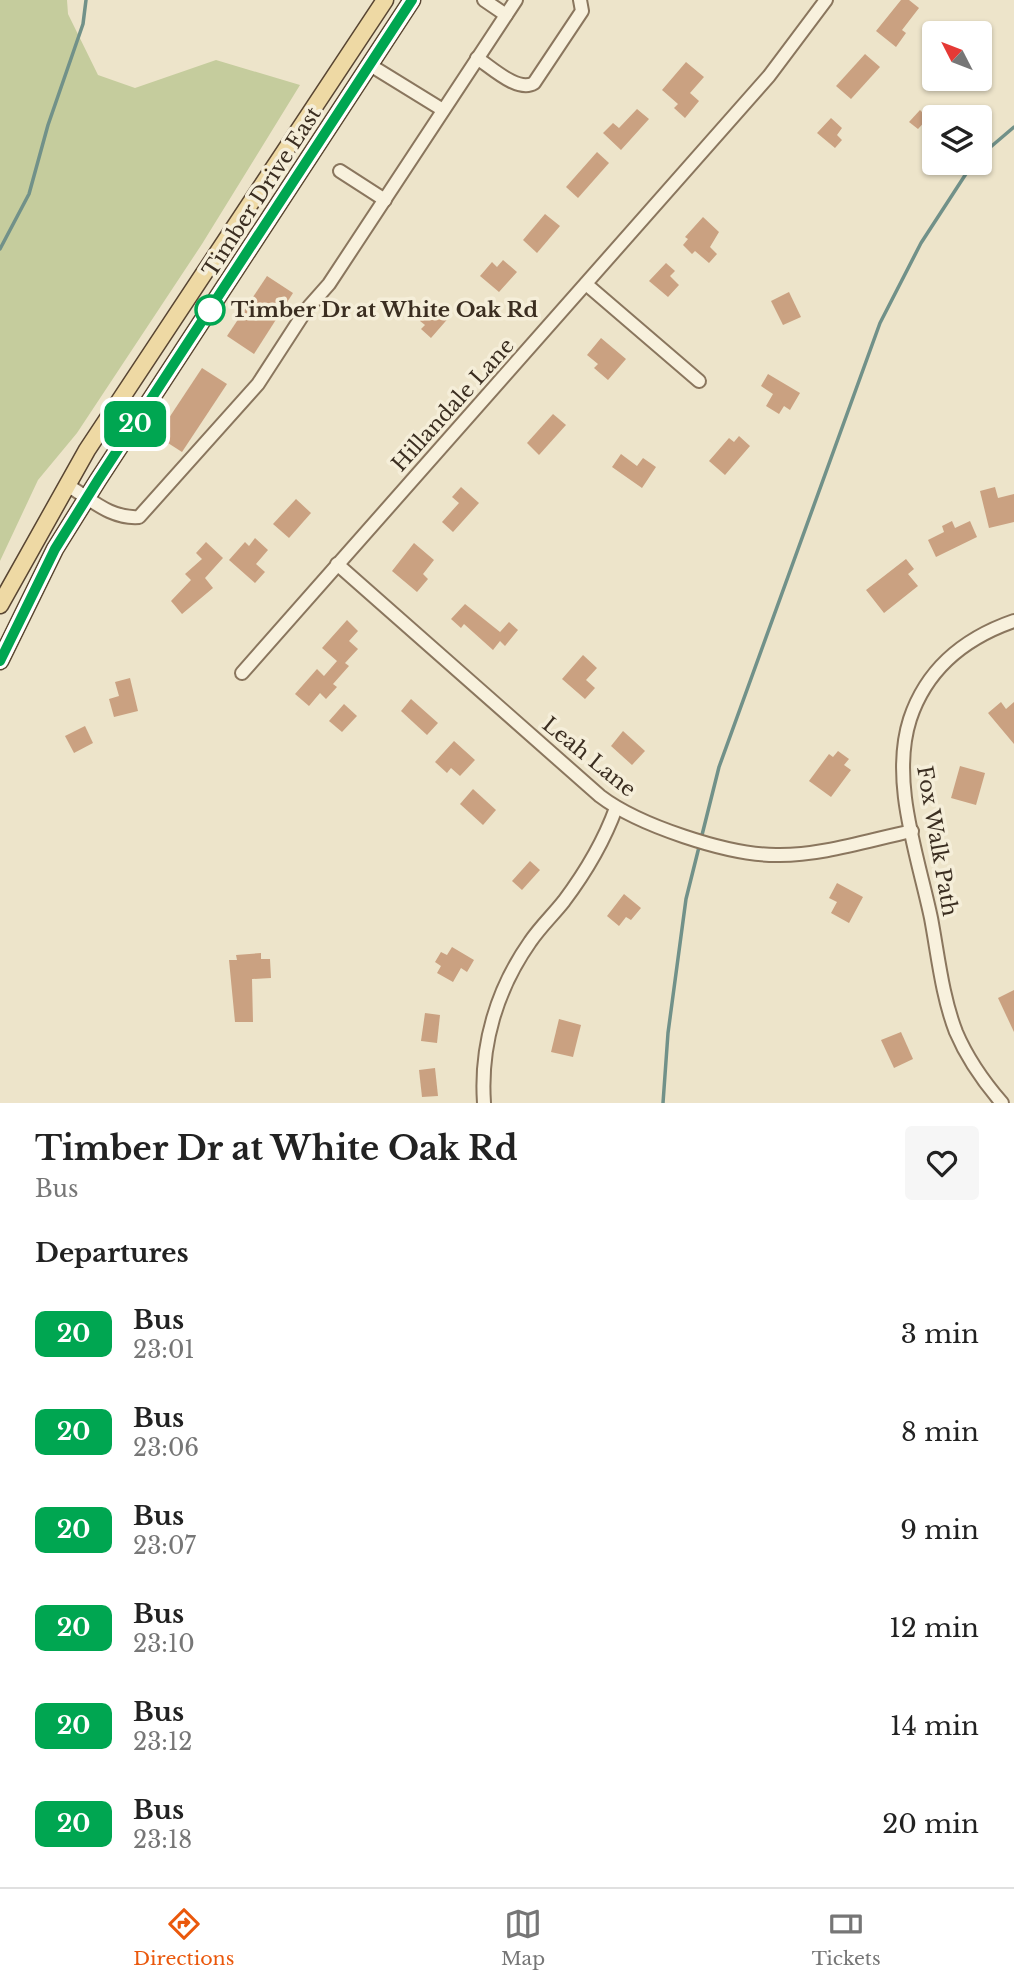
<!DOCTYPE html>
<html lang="en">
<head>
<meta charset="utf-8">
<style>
	body { margin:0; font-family:"Libre Baskerville",serif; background:#f6f6f6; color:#222; height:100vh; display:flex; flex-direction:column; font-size:26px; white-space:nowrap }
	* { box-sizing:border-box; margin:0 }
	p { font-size:23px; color:#767676 }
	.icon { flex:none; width:38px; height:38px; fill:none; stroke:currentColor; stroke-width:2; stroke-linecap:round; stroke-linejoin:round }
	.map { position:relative; height:1103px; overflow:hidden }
	.details { display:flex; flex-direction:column; background:#fff; flex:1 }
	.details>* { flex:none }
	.badge { padding:0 14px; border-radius:10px; font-size:24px; line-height:46px }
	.needle { width:46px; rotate:312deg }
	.buttons { position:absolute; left:922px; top:21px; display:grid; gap:14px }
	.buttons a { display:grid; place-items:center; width:70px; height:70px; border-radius:7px; background:#fff; box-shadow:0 2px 5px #0004; font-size:35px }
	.map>.badge { position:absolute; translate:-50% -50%; box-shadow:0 0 0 4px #fff }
	h2 { padding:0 35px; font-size:26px; line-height:63px }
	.round { display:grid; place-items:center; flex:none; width:74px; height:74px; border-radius:7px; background:#f6f6f6 }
	.head { display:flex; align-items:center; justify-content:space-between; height:119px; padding:0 35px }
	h1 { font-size:33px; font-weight:800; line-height:52px }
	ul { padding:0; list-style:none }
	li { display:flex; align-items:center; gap:21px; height:98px; padding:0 35px }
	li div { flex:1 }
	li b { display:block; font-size:26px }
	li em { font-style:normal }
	li .badge { min-width:77px; font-weight:700; text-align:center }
	.dock { display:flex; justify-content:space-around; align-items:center; height:98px; border-top:2px solid #e0e0e0; background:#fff; font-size:19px; color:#767676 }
	.dock a { display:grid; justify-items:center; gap:4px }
	.dock .current { color:#ea580c }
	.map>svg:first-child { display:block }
</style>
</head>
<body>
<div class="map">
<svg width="1014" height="1103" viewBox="0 0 1014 1103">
	<rect width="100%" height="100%" fill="#ede4ca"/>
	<path fill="#c5cc9d" d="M0,0H67L68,14L98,75L135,88L216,60L300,85L202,244L77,433L38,480L0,561Z"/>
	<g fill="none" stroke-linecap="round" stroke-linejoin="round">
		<g stroke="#719189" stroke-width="3.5">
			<path d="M980,156L1014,127"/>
			<path d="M0,249L29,194L48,125L83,24L86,0"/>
			<path d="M663,1103L668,1033L686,899L719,767L880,323L921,243L973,163"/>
		</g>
	</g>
	<g fill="#caa181">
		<path d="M901,0H909L919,8L902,30L906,33L896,47L876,31Z"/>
		<path d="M865,54L880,67L851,99L836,86Z"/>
		<path d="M686,62L704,77L690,93L699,101L685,118L674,108L678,104L662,90Z"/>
		<path d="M637,109L649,119L621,150L603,133L613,123L619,128Z"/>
		<path d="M920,110L928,118L918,129L909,122Z"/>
		<path d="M831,118L842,128L837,135L842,140L835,148L817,133Z"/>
		<path d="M597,152L609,163L578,198L566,187Z"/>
		<path d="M545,214L560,226L537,253L523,240Z"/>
		<path d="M703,217L719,232L710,247L717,254L709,263L695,251L692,254L683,245L688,239L685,237Z"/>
		<path d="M503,260L517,272L499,292L480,276L492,262L497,267Z"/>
		<path d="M666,263L675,271L670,276L679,285L668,297L649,281Z"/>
		<path d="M267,276L293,293L254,354L227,336Z"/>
		<path d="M789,292L801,317L783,325L771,301Z"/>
		<path d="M437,302L451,315L431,338L421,329L425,325L420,321Z"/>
		<path d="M601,338L626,359L608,380L594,368L598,364L587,355Z"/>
		<path d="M202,368L227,384L182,452L157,436Z"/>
		<path d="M768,374L800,393L790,410L784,406L779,414L766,406L773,394L761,386Z"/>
		<path d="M553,414L566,425L539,455L527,443Z"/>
		<path d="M739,436L750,446L725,475L709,461L729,438L734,442Z"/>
		<path d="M621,454L637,466L643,458L656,467L642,488L612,467Z"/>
		<path d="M461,487L479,503L453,532L442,522L459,503L452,497Z"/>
		<path d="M995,487L998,498L1014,494V522L989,528L980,491Z"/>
		<path d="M296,499L311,513L289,538L273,524Z"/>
		<path d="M952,521L955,528L970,521L977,537L936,557L928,540L944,532L942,526Z"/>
		<path d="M255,538L268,550L256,564L265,572L255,583L229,560L245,542L249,546Z"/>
		<path d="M206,542L223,558L205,578L213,588L182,614L171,601L191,580L185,574L202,559L196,553Z"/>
		<path d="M414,543L434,560L423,574L428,579L417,592L392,571Z"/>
		<path d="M906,559L914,569L908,574L918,586L884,613L866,590Z"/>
		<path d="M465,604L500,632L509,622L518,630L505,646L500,641L493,650L464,624L461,628L451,619Z"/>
		<path d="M347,620L358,631L349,641L358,649L345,663L349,666L333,684L337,687L326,699L320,693L309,706L295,694L317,669L324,676L337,661L322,648Z"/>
		<path d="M583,655L597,668L586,680L595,688L585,699L562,679Z"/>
		<path d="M130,678L138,711L114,717L109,699L119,696L115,682Z"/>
		<path d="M411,699L438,723L427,735L401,711Z"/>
		<path d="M1001,702L1006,709L1014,702V744L988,713Z"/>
		<path d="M344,704L357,716L342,732L329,721Z"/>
		<path d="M85,726L93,743L74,753L65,736Z"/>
		<path d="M623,731L645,751L632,765L611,746Z"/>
		<path d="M454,741L475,760L460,776L451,768L447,773L435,762Z"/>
		<path d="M838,751L849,759L844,765L851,770L831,797L809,781L829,754L833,757Z"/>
		<path d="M960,766L985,773L976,805L951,798Z"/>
		<path d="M473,789L496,810L483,825L460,804Z"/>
		<path d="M530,861L540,870L522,890L512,881Z"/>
		<path d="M837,883L863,897L849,923L831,913L837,902L829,898Z"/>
		<path d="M624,894L641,908L631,920L626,917L619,926L607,916Z"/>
		<path d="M452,947L474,960L467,972L461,968L453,982L437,973L441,966L435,962L441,952L447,955Z"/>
		<path d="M261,953V959H270L271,978L252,979L253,1022H235L229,960H237L236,955Z"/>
		<path d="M1014,990V1032L998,998Z"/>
		<path d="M425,1013L440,1015L437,1043L421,1041Z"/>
		<path d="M559,1019L581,1025L573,1057L551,1052Z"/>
		<path d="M901,1032L913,1059L894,1068L881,1040Z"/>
		<path d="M435,1068L438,1096L422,1097L419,1070Z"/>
	</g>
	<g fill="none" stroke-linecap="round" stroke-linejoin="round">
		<defs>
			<g id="minor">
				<path d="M484,0L506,15"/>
				<path d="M477,58C491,67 518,93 534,83L582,11L580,0"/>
				<path d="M370,65L443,110"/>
				<path d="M340,171L385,200"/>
				<path d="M586,284L699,381"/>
				<path d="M67,485C91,499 110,519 139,517L258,384L306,310L329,284L516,0"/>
				<path d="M337,564L600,796C638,825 727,855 776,855C820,856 869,840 912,831"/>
				<path d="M242,673L769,76L826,0"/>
				<path d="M484,1103C480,1045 497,989 530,942C540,927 553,915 564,901C585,873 604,841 616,808"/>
				<path d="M1002,1103C983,1081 967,1058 956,1032C942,996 938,955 931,918C918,856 890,781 910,719C927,668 965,638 1014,621"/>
			</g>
			<g id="major">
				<path d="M0,605L87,450L385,0"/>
				<path d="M0,661L55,549L98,480L412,0"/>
			</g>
		</defs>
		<use href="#minor" stroke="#8a765e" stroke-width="16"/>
		<use href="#major" stroke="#584532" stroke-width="19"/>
		<use href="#minor" stroke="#f8f1dd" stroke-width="12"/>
		<use href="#major" stroke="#eed9a4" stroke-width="16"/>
	</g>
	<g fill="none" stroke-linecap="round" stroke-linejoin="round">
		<defs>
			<path id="line" d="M0,661L55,549L98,480L412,0"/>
		</defs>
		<use href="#line" stroke="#fff" stroke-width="16"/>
		<use href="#line" stroke="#00a651" stroke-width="10"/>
	</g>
	<circle fill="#fff" stroke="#00a651" stroke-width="3.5" cx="210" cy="310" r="14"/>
	<g text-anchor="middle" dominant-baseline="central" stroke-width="7" stroke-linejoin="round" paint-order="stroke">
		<g font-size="21" fill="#3b2e21" stroke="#f5eed9">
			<text transform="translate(262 192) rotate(-57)">Timber Drive East</text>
			<text transform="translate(453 405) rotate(-48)">Hillandale Lane</text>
			<text transform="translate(589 757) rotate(39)">Leah Lane</text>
			<text transform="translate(937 841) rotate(80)">Fox Walk Path</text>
		</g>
		<g font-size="21" font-weight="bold" fill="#3b2e21" stroke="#f5eed9" text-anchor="start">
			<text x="231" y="310">Timber Dr at White Oak Rd</text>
		</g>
	</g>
</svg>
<div class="buttons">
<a><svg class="needle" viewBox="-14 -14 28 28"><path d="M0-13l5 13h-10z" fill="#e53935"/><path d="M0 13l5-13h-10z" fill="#767676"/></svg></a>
<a><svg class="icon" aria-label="layers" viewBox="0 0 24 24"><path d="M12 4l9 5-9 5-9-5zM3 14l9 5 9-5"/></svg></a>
</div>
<b class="badge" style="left:135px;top:424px;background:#00a651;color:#fff">20</b>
</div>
<section class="details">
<div class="head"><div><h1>Timber Dr at White Oak Rd</h1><p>Bus</p></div><a class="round"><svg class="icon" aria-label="heart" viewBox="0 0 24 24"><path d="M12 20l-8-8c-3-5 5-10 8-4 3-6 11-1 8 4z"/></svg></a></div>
<h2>Departures</h2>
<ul>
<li><span class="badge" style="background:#00a651;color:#fff">20</span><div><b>Bus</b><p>23:01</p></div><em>3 min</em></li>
<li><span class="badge" style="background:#00a651;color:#fff">20</span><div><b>Bus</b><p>23:06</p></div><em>8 min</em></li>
<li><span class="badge" style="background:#00a651;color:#fff">20</span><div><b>Bus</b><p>23:07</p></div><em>9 min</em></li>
<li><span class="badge" style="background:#00a651;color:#fff">20</span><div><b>Bus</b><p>23:10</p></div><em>12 min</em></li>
<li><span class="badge" style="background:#00a651;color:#fff">20</span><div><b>Bus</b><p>23:12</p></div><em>14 min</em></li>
<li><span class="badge" style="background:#00a651;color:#fff">20</span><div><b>Bus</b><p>23:18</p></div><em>20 min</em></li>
</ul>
</section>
<nav class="dock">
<a class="current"><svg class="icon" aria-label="directions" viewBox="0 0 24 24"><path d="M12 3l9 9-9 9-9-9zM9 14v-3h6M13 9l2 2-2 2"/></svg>Directions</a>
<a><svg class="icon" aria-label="map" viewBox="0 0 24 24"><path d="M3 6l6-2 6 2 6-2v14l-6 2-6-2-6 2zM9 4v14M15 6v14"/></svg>Map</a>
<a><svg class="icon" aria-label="tickets" viewBox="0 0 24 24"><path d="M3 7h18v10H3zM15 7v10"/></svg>Tickets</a>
</nav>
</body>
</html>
